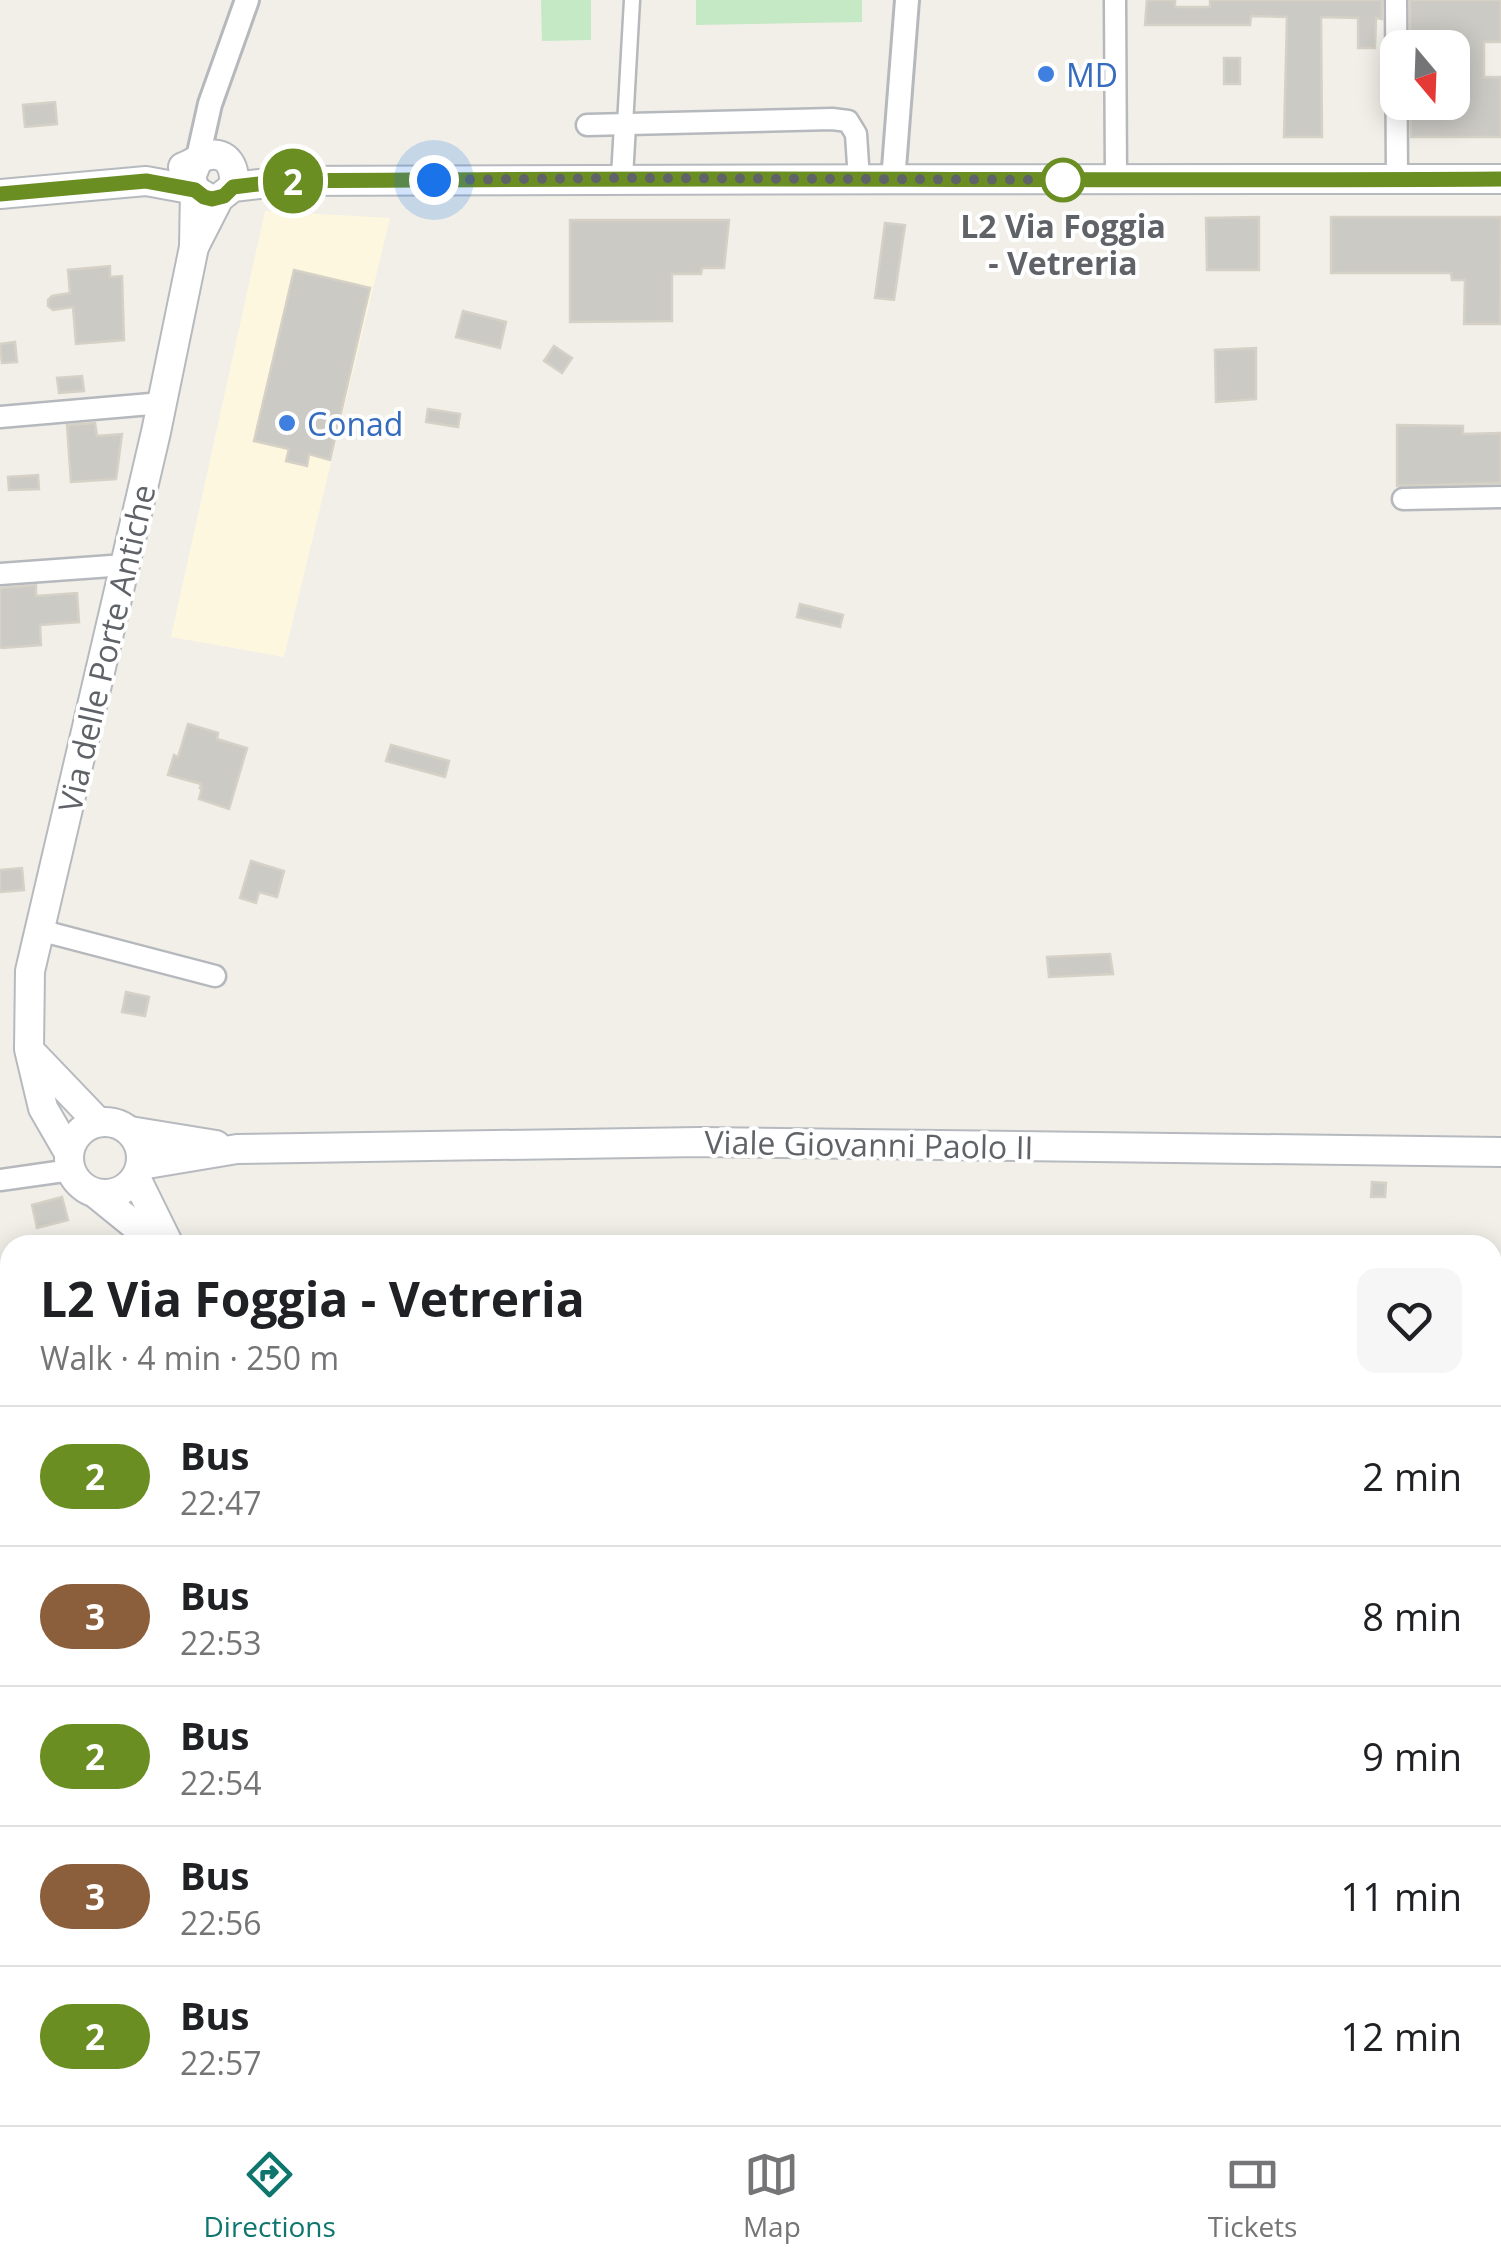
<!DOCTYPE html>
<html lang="en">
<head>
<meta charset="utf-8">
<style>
	body { margin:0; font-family:"Open Sans",sans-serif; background:#f6f6f6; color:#202124; height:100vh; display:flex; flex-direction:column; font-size:38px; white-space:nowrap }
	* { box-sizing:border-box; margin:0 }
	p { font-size:32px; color:#757577 }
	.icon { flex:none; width:55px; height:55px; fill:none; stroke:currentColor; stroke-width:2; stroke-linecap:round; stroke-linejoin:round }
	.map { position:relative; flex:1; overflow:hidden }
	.sheet { position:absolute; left:0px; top:1235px; width:1502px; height:890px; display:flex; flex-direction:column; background:#fff; border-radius:30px 30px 0 0; box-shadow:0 5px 25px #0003 }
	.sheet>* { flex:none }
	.badge { padding:0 20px; border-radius:32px; font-size:35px; line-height:65px }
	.needle { width:65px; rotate:161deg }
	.controls { position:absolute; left:1380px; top:30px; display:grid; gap:20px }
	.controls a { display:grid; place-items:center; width:90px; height:90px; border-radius:20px; background:#fff; box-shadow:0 5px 25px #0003; font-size:50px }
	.you { position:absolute; width:50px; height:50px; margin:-25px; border:8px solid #fff; border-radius:50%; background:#1a73e8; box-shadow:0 0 0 15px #1a73e833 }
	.map>.badge { position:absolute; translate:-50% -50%; box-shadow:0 0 0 5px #fff }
	.round { display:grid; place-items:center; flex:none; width:105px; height:105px; border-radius:20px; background:#f6f6f6 }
	.summary { display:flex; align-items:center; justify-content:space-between; height:170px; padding:0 40px }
	h1 { font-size:48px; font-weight:700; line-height:75px }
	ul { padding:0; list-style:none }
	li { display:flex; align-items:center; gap:30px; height:140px; padding:0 40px; border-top:2px solid #e0e0e0 }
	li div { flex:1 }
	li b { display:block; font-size:38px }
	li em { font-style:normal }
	li .badge { min-width:110px; font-weight:700; text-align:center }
	.tabs { display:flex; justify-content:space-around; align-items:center; height:140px; border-top:2px solid #e0e0e0; background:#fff; font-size:28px; color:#757577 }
	.tabs a { display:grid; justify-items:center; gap:5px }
	.tabs .active { color:#0f766e }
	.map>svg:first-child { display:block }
</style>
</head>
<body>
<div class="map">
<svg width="1501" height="2125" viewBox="0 0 1501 2125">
	<rect width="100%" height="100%" fill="#f1efe8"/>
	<path fill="#fef7e0" d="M265,211L390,218L284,657L171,637Z"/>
	<g fill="#c5e8c5">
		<path d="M541,0H591V40L542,41Z"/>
		<path d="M696,0H862V22L696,25Z"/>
	</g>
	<g fill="#cccac5" stroke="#d6d1c6" stroke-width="2.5">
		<path d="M1147,0H1175V7H1210V0H1382V19L1376,18L1375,48H1358V18L1321,17L1322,137H1284L1287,17L1251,16L1250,25H1145Z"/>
		<path d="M1410,0H1501V42H1484V77H1501V137H1411L1410,102H1452V48H1410Z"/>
		<rect x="1224" y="58" width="16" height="26"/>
		<path d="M55,102L57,124L25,127L23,105Z"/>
		<path d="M1259,217V270H1207L1206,218Z"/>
		<path d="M1331,217H1501L1500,324H1464L1465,280H1452L1451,273H1331Z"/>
		<path d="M570,220H729L724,268H702L701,274H672V321L570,322Z"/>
		<path d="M885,223L905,225L894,300L875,298Z"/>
		<path d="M110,266V277L122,276L124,340L76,344L73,307L53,310L48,306V300L52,296L70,293L68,270Z"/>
		<path d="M294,270L370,288L330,460L309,454L307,466L286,461L289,449L254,441Z"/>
		<path d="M463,311L506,322L500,348L456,337Z"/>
		<path d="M15,342L17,362L2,363L0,344Z"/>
		<path d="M554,346L572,358L562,373L544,361Z"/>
		<path d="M1256,348V399L1216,402L1215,350Z"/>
		<path d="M82,376L84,391L59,393L57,378Z"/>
		<path d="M428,409L460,414L458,427L426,422Z"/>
		<path d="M95,423L97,436L122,434L116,479L71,482L67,425Z"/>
		<path d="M1397,425L1463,426V434L1501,433V483L1397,486Z"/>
		<path d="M38,475L39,489L9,490L8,477Z"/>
		<path d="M36,585V596L77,593L79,622L40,625L41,645L2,648L0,647V588Z"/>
		<path d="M800,604L843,615L840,627L797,617Z"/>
		<path d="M188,724L218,733L217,739L247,748L229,809L199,799L202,788H200L201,784L168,775L174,755L178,757Z"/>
		<path d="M391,745L449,761L445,777L386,761Z"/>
		<path d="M251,861L284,871L277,897L259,892L256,903L240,898Z"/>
		<path d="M22,868L24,890L0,892V870Z"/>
		<path d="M1110,954L1113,974L1049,977L1047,957Z"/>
		<path d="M126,992L149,997L145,1016L122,1012Z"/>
		<path d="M1372,1182L1386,1183L1385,1197H1371Z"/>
		<path d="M62,1197L68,1220L37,1228L32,1205Z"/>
	</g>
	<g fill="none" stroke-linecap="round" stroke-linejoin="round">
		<defs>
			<path id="pedestrian" d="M625,125L632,0"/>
			<g id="minor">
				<path d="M1115,0L1116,180"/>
				<path d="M1396,0L1397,180"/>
				<path d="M587,125L832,119L848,121L856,134L859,180"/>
				<path d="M622,177L625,125"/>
				<path d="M0,417L162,403"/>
				<path d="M1403,499L1501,497"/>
				<path d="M0,574L125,565"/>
				<path d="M39,930L215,976"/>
				<path d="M0,1180L71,1170"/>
				<path d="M1492,2080L1501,2076"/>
			</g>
			<g id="tertiary">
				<path d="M197,162L210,104L247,0"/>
				<path d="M893,181L907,0"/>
			</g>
			<g id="secondary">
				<path d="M183,167C191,164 198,159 206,156C228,149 237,170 233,187"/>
				<path d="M0,194L146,181L195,190L208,198"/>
				<path d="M194,247L219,198L233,187L284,181C690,177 1095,181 1501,179"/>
				<path d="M30,1051L98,1122"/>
				<circle cx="105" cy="1158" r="36"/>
				<path d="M130,1131L216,1145"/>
				<path d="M69,1153L43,1108L29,1049L30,971L156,432L194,247L195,190L191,177L197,162"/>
				<path d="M141,1165L237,1149L700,1142L1501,1152"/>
				<path d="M136,1178L169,1245"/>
				<path d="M95,1193L159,1245"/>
				<path d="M1461,2115L1473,2125"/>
			</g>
		</defs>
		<use href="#pedestrian" stroke="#b5b8bc" stroke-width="19"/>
		<use href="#minor" stroke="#b5b8bc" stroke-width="25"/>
		<use href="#tertiary" stroke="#b5b8bc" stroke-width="28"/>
		<use href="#secondary" stroke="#b6babf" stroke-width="32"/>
		<g stroke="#9cc7a9" stroke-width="4" stroke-dasharray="10 5" stroke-linecap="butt">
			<path d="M1492,1299L1501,1308"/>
			<path d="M1492,1525L1501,1515"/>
		</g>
		<use href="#pedestrian" stroke="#fff" stroke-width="14"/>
		<use href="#minor" stroke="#fff" stroke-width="20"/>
		<use href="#tertiary" stroke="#fff" stroke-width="22"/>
		<use href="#secondary" stroke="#fff" stroke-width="28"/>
	</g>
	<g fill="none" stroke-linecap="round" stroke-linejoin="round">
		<defs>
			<path id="line" d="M0,194L146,181L195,190L204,197L212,199L224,196L233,187L284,181C690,176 1095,182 1501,179"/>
		</defs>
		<use href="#line" stroke="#fff" stroke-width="22"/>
		<use href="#line" stroke="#6b8e23" stroke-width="15"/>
		<path stroke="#5f6368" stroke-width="10" stroke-dasharray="0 18" d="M434,180L622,178L1078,180H1063"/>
	</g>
	<g fill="#3f7fe0" stroke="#fff" stroke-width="4">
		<circle cx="1046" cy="74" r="10"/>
		<circle cx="287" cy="423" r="10"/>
	</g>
	<circle fill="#fff" stroke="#6b8e23" stroke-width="5" cx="1063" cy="180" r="20"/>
	<g text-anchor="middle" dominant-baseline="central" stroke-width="8" stroke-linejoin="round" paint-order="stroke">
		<g font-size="32" fill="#366cbe" stroke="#fff" text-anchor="start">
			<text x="1066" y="74">MD</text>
			<text x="307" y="423">Conad</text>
		</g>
		<g font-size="32" font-weight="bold" fill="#5f6368" stroke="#fff">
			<text x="1063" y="225">L2 Via Foggia<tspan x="1063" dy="37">- Vetreria</tspan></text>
		</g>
		<g font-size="32" fill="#5f6368" stroke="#fff">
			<text transform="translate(106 648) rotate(-77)">Via delle Porte Antiche</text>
			<text transform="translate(869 1144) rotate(1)">Viale Giovanni Paolo II</text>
		</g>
	</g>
</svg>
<div class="controls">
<a><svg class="needle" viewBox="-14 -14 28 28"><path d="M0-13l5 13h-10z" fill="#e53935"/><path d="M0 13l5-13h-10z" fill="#757577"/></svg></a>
</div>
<div class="you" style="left:434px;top:180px"></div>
<b class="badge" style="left:293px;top:181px;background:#6b8e23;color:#fff">2</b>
<section class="sheet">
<div class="summary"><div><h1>L2 Via Foggia - Vetreria</h1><p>Walk · 4 min · 250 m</p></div><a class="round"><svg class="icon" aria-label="heart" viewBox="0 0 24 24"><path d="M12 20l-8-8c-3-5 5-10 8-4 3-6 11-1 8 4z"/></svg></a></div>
<ul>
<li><span class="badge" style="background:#6b8e23;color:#fff">2</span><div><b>Bus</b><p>22:47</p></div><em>2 min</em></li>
<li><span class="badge" style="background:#8b5e3c;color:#fff">3</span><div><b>Bus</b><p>22:53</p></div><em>8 min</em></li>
<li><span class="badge" style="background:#6b8e23;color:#fff">2</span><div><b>Bus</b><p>22:54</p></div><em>9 min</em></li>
<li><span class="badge" style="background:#8b5e3c;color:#fff">3</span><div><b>Bus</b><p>22:56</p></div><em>11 min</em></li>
<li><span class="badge" style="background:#6b8e23;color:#fff">2</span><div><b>Bus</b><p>22:57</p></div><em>12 min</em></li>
</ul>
</section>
</div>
<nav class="tabs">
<a class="active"><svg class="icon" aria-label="directions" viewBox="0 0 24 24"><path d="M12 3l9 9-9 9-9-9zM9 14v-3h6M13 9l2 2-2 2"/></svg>Directions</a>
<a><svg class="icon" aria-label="map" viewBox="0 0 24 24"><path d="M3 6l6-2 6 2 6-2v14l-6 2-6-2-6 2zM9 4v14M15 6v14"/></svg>Map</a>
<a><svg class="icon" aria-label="tickets" viewBox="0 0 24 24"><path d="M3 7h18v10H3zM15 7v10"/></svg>Tickets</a>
</nav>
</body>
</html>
